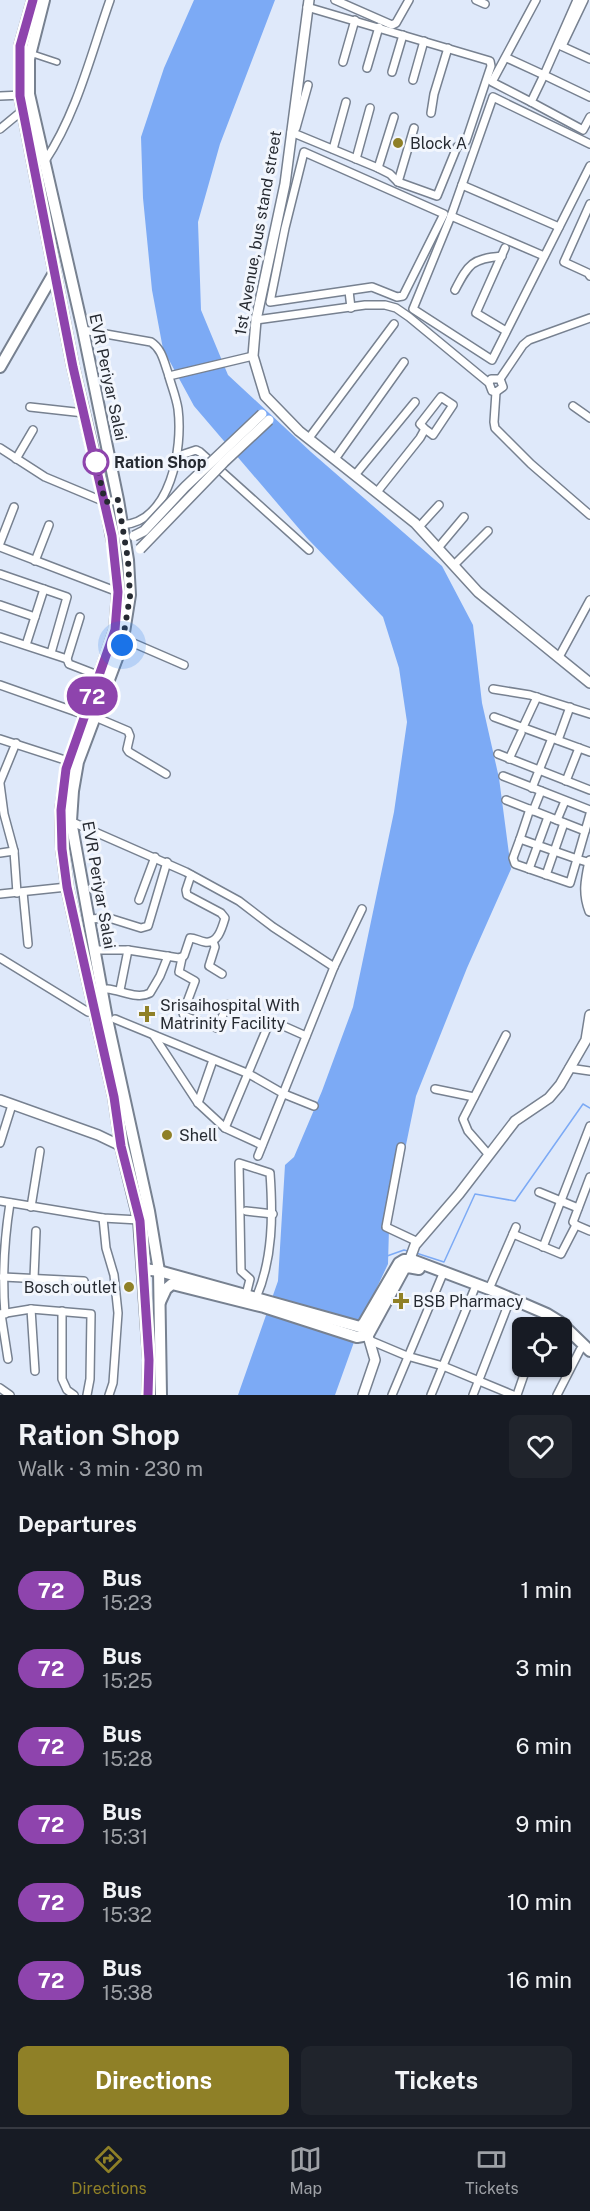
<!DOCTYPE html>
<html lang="en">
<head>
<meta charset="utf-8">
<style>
	body { margin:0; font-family:"Public Sans",sans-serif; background:#20242c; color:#f1f3f6; height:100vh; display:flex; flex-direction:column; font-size:22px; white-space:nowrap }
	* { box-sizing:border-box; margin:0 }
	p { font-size:20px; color:#9ea1a6 }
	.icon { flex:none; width:33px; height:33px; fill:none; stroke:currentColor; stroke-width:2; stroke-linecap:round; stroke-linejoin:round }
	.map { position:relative; height:1395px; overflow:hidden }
	.side { display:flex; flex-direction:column; background:#171b24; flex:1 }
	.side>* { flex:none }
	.badge { padding:0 12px; border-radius:20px; font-size:21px; line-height:39px }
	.fabs { position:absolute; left:512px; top:1317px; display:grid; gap:12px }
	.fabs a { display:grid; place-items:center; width:60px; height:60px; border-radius:9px; background:#171b24; box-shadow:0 2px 4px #0004; font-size:30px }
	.you { position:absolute; width:30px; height:30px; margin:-15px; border:4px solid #fff; border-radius:50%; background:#1a73e8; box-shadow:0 0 0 9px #1a73e833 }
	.map>.badge { position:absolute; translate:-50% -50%; box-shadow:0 0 0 3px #fff }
	h2 { padding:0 18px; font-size:22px; line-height:54px }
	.round { display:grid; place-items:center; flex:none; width:63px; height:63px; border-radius:9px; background:#20242c }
	.head { display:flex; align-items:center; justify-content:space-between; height:102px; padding:0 18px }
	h1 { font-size:28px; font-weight:700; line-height:45px }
	.action { display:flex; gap:12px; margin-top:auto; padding:12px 18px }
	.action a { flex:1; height:69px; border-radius:9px; background:#8f8027; color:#fff; font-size:24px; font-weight:700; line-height:69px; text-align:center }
	.action a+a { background:#20242c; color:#f1f3f6 }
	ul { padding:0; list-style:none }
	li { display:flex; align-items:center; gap:18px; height:78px; padding:0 18px }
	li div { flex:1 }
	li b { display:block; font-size:22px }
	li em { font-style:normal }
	li .badge { min-width:66px; font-weight:700; text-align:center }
	.menu { display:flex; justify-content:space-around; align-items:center; height:84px; border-top:2px solid #363941; background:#171b24; font-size:16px; color:#9ea1a6 }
	.menu a { display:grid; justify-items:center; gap:3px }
	.menu .active { color:#8f8027 }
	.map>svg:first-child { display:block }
</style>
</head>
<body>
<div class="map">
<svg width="590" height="1395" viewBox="0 0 590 1395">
	<rect width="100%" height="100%" fill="#dfe9fa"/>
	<path fill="#7caaf5" d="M194,0H275L220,144L198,222L201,310L228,375L311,452L442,566L473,625L482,703L499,778L511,869L467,968L416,1096L389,1228L388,1264L363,1317L335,1395H238L278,1281L285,1165L294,1157L322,1091L353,1007L394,812L407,722L399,668L383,617L307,538L194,406L163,349L152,290L143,198L141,137L164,68Z"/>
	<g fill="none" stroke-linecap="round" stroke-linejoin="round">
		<g stroke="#7caaf5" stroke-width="1.5">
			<path d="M416,1253L444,1262L475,1194L515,1201L583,1104L590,1108"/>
			<path d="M387,1256L404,1250L408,1251"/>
		</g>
		<defs>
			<path id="pedestrian" d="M30,53L57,62"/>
			<g id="minor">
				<path d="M335,0L392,25L396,23L409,0"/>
				<path d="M476,0L485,4"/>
				<path d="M577,0L544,75L590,97"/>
				<path d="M559,45L590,59"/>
				<path d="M562,46L584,0"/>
				<path d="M507,58L544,75L531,102L583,130L590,117"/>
				<path d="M343,62L355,20"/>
				<path d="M367,68L379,27"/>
				<path d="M392,72L403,35"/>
				<path d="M413,80L424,41"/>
				<path d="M0,96L23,95"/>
				<path d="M531,102L492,82L536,0"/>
				<path d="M431,113L434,94L448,48"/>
				<path d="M296,128L308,85"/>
				<path d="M0,129L23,110"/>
				<path d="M291,132L378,168L390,174L398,182L437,196L457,147L466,141L491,66L490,61L307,7"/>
				<path d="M590,144L493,97L451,216L413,309L492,360L590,166"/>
				<path d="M333,149L346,102"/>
				<path d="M304,152L444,214L403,296L397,297L372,287L270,302L285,228Z"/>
				<path d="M356,159L370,108"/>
				<path d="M45,161C77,113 91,54 110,0"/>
				<path d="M378,168L394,117"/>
				<path d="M398,182L414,128"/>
				<path d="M462,185L559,227"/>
				<path d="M590,204L564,262L588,273L590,276"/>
				<path d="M451,216L544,256"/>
				<path d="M505,248L476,313L506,331"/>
				<path d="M455,290C469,263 472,259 502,256"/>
				<path d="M349,291L351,308"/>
				<path d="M256,320L365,305H385L396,308L409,317L489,383L492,391L496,392L503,387L500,379H491L489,383"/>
				<path d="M83,330L151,342C162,349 164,362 168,373C171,385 176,396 178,409C183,448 171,522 122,525"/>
				<path d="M169,376L253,356"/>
				<path d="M500,379L523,345L529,340L590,318"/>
				<path d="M496,392L494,422L495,428L531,464L590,515"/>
				<path d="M573,406L590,418"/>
				<path d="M30,407L84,413"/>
				<path d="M309,438L394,324"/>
				<path d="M0,448L45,477L105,502L118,500"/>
				<path d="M178,456L196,450L200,452L309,550"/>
				<path d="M16,459L33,430"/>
				<path d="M335,459L404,362"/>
				<path d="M355,475L415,402"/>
				<path d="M377,492L420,438L425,429L420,424L441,397L453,405L433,435L425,429"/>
				<path d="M419,527L439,505"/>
				<path d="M0,543L14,507"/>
				<path d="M0,547L118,592"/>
				<path d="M438,548L464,517"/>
				<path d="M35,561L49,525"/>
				<path d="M454,565L488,531"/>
				<path d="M0,574L67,597L51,653"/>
				<path d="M0,605L35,617"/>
				<path d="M0,637L67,659L69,664L100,676"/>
				<path d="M124,639L184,665"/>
				<path d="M26,645L44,589"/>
				<path d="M559,657L590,600"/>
				<path d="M67,659L80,617"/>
				<path d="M0,685L85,715"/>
				<path d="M493,689L530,695L590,714"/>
				<path d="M95,717L128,731L130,736L127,749L129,752L166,774"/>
				<path d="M494,717L590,752"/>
				<path d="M523,727L537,697"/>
				<path d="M0,739L68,761"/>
				<path d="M558,740L570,707"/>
				<path d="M498,754L590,790"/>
				<path d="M509,759L521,733"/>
				<path d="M503,776L590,810"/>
				<path d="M566,781L579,748"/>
				<path d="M0,782L16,743"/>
				<path d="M0,784L4,814L14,851L17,893"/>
				<path d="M532,788L552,738"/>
				<path d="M506,800L585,831"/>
				<path d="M533,811L541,791"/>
				<path d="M557,820L565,801"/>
				<path d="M70,821L186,872L239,901L273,927L334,967"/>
				<path d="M520,839L530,809"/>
				<path d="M0,853L14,851"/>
				<path d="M590,863L577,859L570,883L515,864L513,858L520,839L577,859L590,814"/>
				<path d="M529,869L548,817"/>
				<path d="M546,875L564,823"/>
				<path d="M23,892L28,944"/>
				<path d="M0,894L67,887"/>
				<path d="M139,900L155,857"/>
				<path d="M88,919L109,918L141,928L148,926L167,862"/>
				<path d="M213,941L215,947L209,966L222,974"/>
				<path d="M95,950H128L179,958L184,956L190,938C195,938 199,941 205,942C218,944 222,928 225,918L221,913L187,895L186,890L191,875"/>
				<path d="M0,958L88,1012"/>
				<path d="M182,958L179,972L195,981L183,1013L184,1016L217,1028L228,1004"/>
				<path d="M107,989C121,990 137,1000 150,993L160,976L168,956"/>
				<path d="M120,990L128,950"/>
				<path d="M115,1019L249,1074L284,1094L314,1106"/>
				<path d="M154,1036L198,1103L225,1128L262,1145"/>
				<path d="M569,1068L590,1071"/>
				<path d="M435,1089L474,1097"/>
				<path d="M198,1103L213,1060"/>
				<path d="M225,1128L267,1028L272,1024H279L306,1036"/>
				<path d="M0,1143L12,1105"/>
				<path d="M401,1147L386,1227L418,1242"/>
				<path d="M489,1155L468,1131L463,1119L506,1035"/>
				<path d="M258,1156L334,967L362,909"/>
				<path d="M590,1177L573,1222L576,1225L590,1231"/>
				<path d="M539,1192L578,1208"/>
				<path d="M0,1201L103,1218L139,1220"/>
				<path d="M31,1207L40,1151"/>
				<path d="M246,1211L273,1214"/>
				<path d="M103,1218L106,1248L114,1275L118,1313L113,1383L109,1395"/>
				<path d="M513,1234L561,1254L576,1225"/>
				<path d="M543,1247L590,1126"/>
				<path d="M3,1277L84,1281"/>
				<path d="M34,1278L36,1231"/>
				<path d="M489,1289L516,1227"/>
				<path d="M246,1295L250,1279L241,1271L239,1163L270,1173C273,1214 273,1259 256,1298"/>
				<path d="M31,1309L35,1371"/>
				<path d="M62,1311V1379L67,1390L74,1395"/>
				<path d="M0,1314L31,1309L91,1314L90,1379L87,1395"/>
				<path d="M1,1314L8,1359"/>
				<path d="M5,1314C2,1276 4,1241 10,1203"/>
				<path d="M542,1328L547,1314"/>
				<path d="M369,1340L407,1356L443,1366L513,1395"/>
				<path d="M0,1388L10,1395"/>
				<path d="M392,1395L442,1276"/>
				<path d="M431,1395L474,1290"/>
				<path d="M473,1395L508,1305"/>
				<path d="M517,1395L527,1366"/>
				<path d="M557,1395L580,1350"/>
			</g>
			<g id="tertiary">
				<path d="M309,0L285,184L256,320L253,356L265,396L299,431L415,523L478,592L590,683"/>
				<path d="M590,861C586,880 583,893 590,911"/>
				<path d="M0,1100L98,1135L121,1146"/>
				<path d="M408,1264L415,1245L459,1194L515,1121L549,1098L560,1085L586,1040L590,1015"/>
				<path d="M363,1395L375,1360L366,1329"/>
			</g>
			<g id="secondary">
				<path d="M0,367L54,273"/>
				<path d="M144,1269L159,1271L360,1327L364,1323L399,1263L404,1260H412L489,1289L547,1314L560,1322L590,1351"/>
				<path d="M160,1302L166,1289L172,1284L264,1307L357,1337L368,1335L404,1269L408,1267L419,1269"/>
			</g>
			<g id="primary">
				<path d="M33,0L20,46V96L73,367L105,502L115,553L118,592L115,630L67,769L61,810L62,849L67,887L114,1097L121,1146L139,1220L149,1360L148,1395"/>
				<path d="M44,0L29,59V94L83,330L118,500L128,560L130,595L122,645L78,762L73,791L71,821L107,1019L149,1211L159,1271L161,1395"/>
			</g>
		</defs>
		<use href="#pedestrian" stroke="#778190" stroke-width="8"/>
		<use href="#minor" stroke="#778190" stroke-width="10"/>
		<use href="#tertiary" stroke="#778190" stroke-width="12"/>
		<use href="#secondary" stroke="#778190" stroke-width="14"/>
		<use href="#primary" stroke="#778190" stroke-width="14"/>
		<use href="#pedestrian" stroke="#fff" stroke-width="5"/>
		<use href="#minor" stroke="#fff" stroke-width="7"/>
		<use href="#tertiary" stroke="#fff" stroke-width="9"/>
		<use href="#secondary" stroke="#fff" stroke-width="10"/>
		<use href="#primary" stroke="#fff" stroke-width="10"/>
		<defs>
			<g id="tertiary-bridge">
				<path d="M134,536L144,531L185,487L262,414"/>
				<path d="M140,549L224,462L269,420"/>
			</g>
		</defs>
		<use href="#tertiary-bridge" stroke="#778190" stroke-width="12" stroke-linecap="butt"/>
		<use href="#tertiary-bridge" stroke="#fff" stroke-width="9"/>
	</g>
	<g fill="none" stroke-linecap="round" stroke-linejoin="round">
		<defs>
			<path id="line" d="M33,0L20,46V96L73,367L112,536L118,592L115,630L66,769L61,810L62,849L67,887L114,1097L121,1146L140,1221L149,1360L148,1395"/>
		</defs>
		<use href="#line" stroke="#fff" stroke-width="14"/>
		<use href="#line" stroke="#8e44ad" stroke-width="9"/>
		<path stroke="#262a31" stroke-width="6" stroke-dasharray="0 10.8" d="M96,462L105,502L118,500L128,560L130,596L122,645"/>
	</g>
	<g fill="#8f8027" stroke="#f2f6fd" stroke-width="2">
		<circle cx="398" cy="143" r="6"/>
		<path d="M144 1005h6v6h6v6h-6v6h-6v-6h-6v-6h6z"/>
		<circle cx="167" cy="1135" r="6"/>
		<circle cx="129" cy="1287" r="6"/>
		<path d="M398 1292h6v6h6v6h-6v6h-6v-6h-6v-6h6z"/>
	</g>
	<circle fill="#fff" stroke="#8e44ad" stroke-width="3" cx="96" cy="462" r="12"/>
	<g text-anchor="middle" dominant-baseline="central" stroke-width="6" stroke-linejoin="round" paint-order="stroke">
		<g font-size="16" fill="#262a31" stroke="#f2f6fd" text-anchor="start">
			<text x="410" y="143">Block A</text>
			<text x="160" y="1005">Srisaihospital With<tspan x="160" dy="18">Matrinity Facility</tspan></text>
			<text x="179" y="1135">Shell</text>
			<text x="117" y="1287" text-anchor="end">Bosch outlet</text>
			<text x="413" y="1301">BSB Pharmacy</text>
		</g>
		<g font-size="16" fill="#262a31" stroke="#f2f6fd">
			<text transform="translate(258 233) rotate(-80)">1st Avenue, bus stand street</text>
			<text transform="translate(108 377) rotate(78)">EVR Periyar Salai</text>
			<text transform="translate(99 885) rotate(80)">EVR Periyar Salai</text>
		</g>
		<g font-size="16" font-weight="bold" fill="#262a31" stroke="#f2f6fd" text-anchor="start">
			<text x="114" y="462">Ration Shop</text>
		</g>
	</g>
</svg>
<div class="fabs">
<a><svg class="icon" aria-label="locate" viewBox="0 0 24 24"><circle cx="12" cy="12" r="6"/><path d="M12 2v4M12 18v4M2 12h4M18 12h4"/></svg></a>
</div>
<div class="you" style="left:122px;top:645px"></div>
<b class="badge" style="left:92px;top:696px;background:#8e44ad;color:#fff">72</b>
</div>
<section class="side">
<div class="head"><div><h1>Ration Shop</h1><p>Walk · 3 min · 230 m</p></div><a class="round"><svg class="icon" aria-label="heart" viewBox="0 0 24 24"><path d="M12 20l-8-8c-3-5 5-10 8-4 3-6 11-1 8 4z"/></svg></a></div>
<h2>Departures</h2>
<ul>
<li><span class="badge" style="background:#8e44ad;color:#fff">72</span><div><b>Bus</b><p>15:23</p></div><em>1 min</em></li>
<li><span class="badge" style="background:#8e44ad;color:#fff">72</span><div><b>Bus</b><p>15:25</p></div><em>3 min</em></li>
<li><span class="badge" style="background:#8e44ad;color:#fff">72</span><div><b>Bus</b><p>15:28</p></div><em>6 min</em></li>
<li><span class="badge" style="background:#8e44ad;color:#fff">72</span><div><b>Bus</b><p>15:31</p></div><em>9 min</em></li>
<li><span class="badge" style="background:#8e44ad;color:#fff">72</span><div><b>Bus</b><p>15:32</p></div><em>10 min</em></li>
<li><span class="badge" style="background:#8e44ad;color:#fff">72</span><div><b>Bus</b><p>15:38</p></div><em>16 min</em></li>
</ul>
<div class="action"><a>Directions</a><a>Tickets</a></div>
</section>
<nav class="menu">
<a class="active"><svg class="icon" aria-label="directions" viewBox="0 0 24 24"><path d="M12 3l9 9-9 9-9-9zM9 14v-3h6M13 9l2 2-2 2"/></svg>Directions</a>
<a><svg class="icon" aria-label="map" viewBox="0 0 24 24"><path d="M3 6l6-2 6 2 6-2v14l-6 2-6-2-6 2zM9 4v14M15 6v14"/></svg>Map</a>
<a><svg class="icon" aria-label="tickets" viewBox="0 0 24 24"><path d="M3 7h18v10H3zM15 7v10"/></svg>Tickets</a>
</nav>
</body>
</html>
